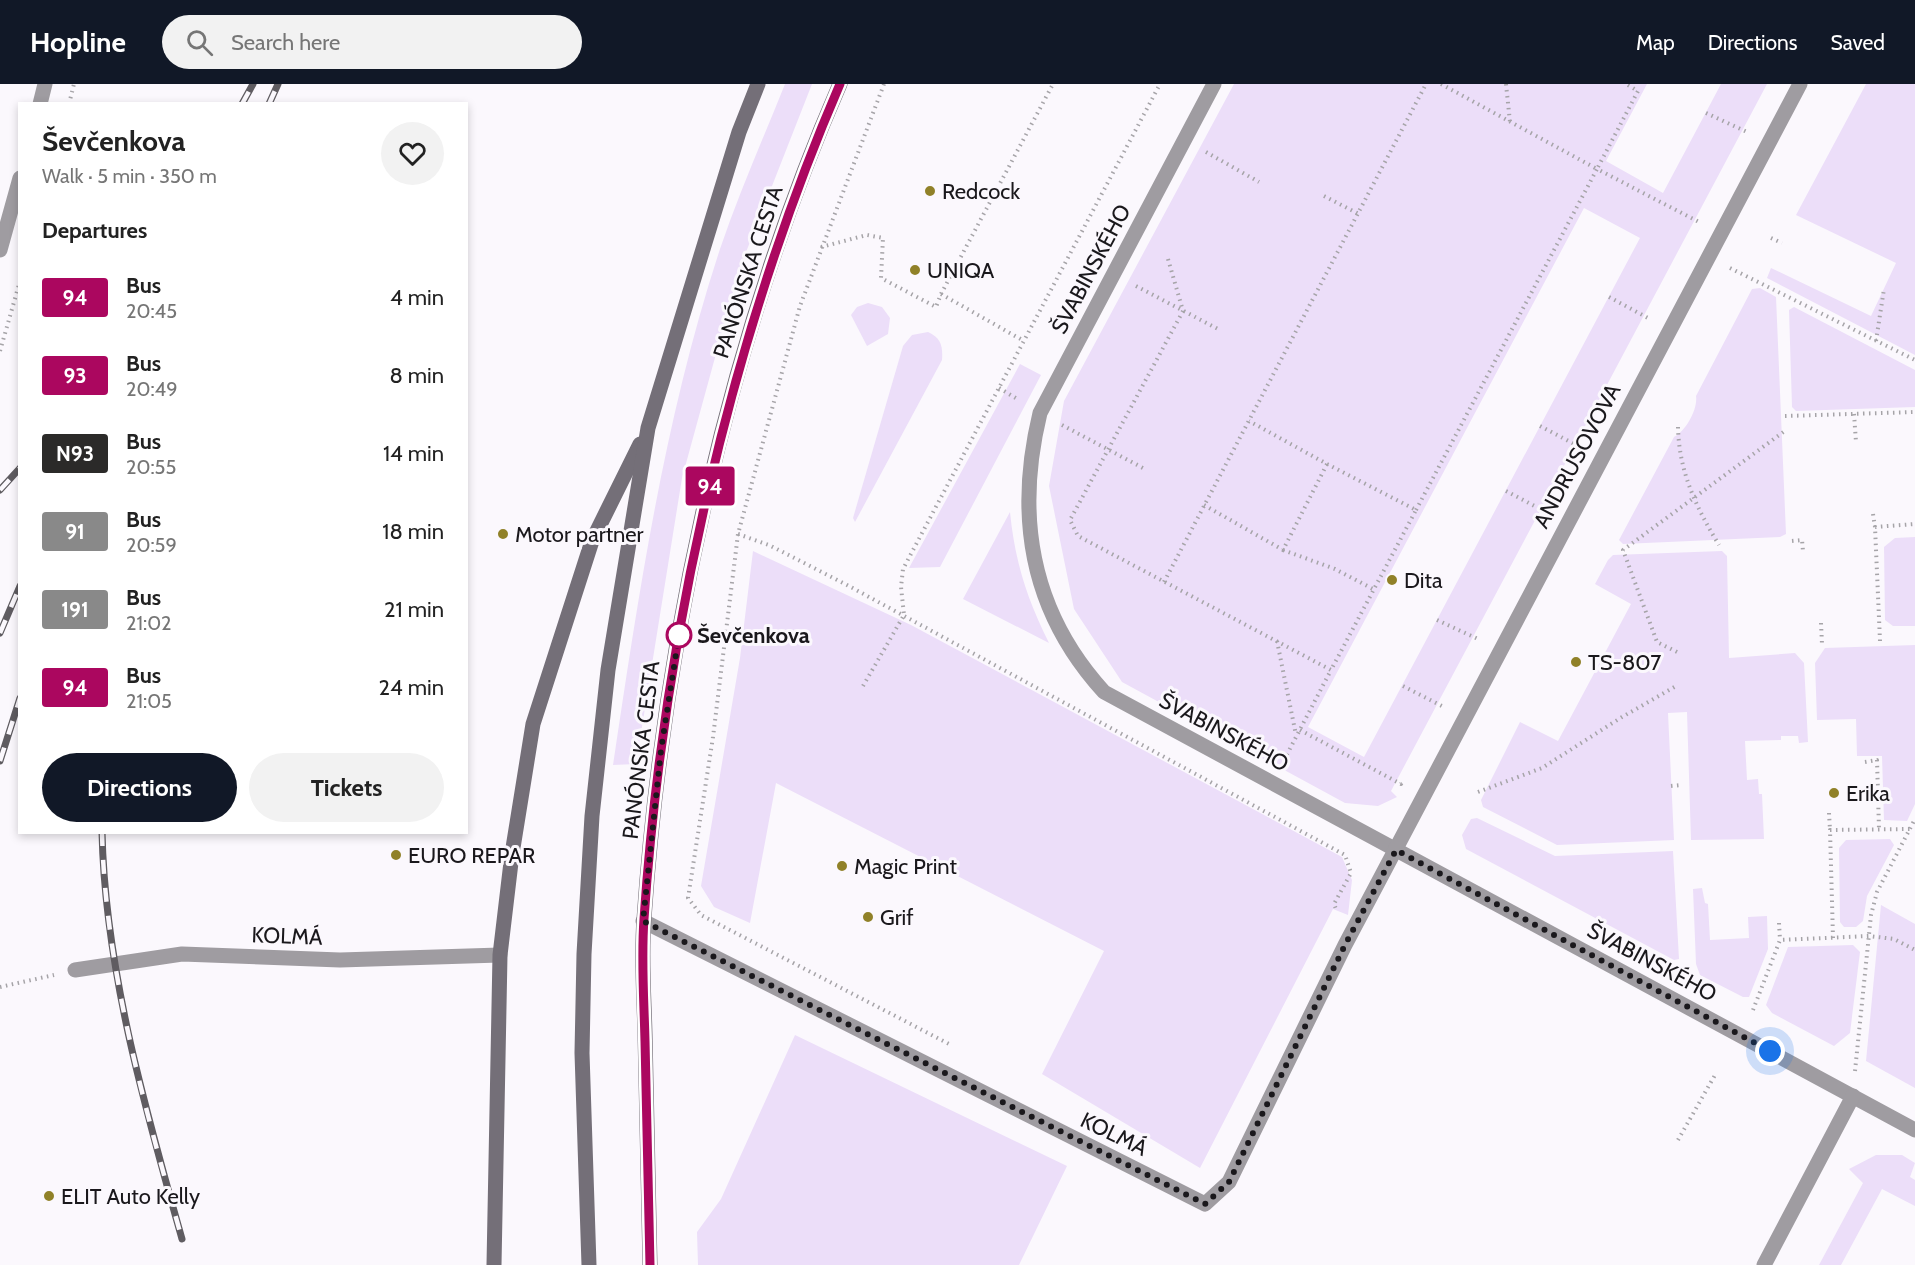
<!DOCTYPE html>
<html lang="en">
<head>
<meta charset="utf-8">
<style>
	body { margin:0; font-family:Cabin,sans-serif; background:#f2f2f2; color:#222; height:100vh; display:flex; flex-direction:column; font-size:22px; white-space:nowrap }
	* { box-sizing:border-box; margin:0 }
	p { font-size:20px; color:#767676 }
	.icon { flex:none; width:33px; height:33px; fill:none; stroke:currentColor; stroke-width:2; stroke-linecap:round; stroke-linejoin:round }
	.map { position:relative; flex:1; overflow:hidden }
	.drawer { position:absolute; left:18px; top:18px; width:450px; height:732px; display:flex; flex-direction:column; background:#fff; border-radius:0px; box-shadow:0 3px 9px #0003 }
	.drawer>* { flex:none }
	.badge { padding:0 12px; border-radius:4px; font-size:21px; line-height:39px }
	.you { position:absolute; width:30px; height:30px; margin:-15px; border:4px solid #fff; border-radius:50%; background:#1a73e8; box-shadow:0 0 0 9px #1a73e833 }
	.map>.badge { position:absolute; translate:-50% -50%; box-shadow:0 0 0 3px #fff }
	h2 { padding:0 24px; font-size:22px; line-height:54px }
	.round { display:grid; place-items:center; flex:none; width:63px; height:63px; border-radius:32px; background:#f2f2f2 }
	.overview { display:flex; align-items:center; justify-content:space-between; height:102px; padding:0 24px }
	h1 { font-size:28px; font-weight:800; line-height:45px }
	.button { display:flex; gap:12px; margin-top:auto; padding:12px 24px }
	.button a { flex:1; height:69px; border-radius:36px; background:#111827; color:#fff; font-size:24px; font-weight:800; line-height:69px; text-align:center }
	.button a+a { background:#f2f2f2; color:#222 }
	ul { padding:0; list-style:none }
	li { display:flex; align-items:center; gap:18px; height:78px; padding:0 24px }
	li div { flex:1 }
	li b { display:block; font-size:22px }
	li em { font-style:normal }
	li .badge { min-width:66px; font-weight:700; text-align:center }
	header { display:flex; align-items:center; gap:36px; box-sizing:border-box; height:84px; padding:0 30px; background:#111827; color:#fff }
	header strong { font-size:28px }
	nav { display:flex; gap:33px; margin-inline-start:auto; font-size:21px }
	.search { width:420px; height:54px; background:#f2f2f2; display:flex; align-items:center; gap:15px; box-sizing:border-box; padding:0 21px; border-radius:33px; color:#767676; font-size:22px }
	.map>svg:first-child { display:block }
</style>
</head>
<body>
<header>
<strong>Hopline</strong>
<div class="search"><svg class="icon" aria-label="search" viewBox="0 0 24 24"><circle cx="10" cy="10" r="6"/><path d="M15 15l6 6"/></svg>Search here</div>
<nav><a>Map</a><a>Directions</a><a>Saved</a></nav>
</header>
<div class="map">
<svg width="1915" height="1181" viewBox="0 0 1915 1181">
	<rect width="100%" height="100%" fill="#fbf8fd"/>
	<g fill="#ecdef9" fill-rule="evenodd">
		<path d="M785,0H812L739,186L682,394L636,680L613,681C639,507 665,332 720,165C739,109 763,55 785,0Z"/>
		<path d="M1234,0H1647L1606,77L1663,109L1721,0H1767L1391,707L1397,713L1378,722L1345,719L1122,598L1074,525L1049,402L1064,317ZM1584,124L1640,154L1364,673L1308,643Z"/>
		<path d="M1866,0H1915V271L1767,194L1771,184L1871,232L1896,179L1796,131Z"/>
		<path d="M1760,204L1776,213L1786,450L1780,453L1623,460L1619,456L1674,353C1686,347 1698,325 1696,312L1752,205Z"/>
		<path d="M868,219L882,223L890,234L888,250L867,262L851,231L857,223Z"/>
		<path d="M1794,223L1915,286V323L1796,327L1792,323L1789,226Z"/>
		<path d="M928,248C941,254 943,262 942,276L855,438L853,434L903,262L912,251Z"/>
		<path d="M1020,280L1041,291L940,483L909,484Z"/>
		<path d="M1010,428C1015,478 1027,515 1049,559L963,515Z"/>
		<path d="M1915,453V542H1893L1885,536L1884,463L1895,454Z"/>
		<path d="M753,467L911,541L1342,773L1352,796L1348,831L1333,825L1200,1084L1042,990L1104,867L776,699L750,839L714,823L701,802L740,574Z"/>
		<path d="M1722,467L1727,472L1729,574L1795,569L1804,579L1808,658L1799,659L1798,652H1781V656L1745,657L1747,696L1758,695L1759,710H1762L1764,755L1691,756L1687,628L1668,629L1674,756L1557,761L1483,723L1481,716L1520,638L1558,657L1631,520L1595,500L1608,476L1613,471Z"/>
		<path d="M1915,561V720L1907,737L1884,736L1882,672H1857L1856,635L1817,636L1815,579L1825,564Z"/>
		<path d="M1477,734L1555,772L1673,767L1679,875L1674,876L1466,765L1462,751L1471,735Z"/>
		<path d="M1890,755L1894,761L1867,812L1863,837L1856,843H1844L1840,838L1839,764L1846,756Z"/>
		<path d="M1702,804L1705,819L1708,820L1710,856L1749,854L1748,833L1767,832L1768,865L1749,913H1743L1700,891L1696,880L1693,805Z"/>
		<path d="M1881,821L1915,840V1004L1866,977Z"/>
		<path d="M1853,861L1860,868L1850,949L1834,962L1772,929L1766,921L1788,863Z"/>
		<path d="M795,951L1067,1082L1019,1181H698L697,1148L721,1115Z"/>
		<path d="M1876,1071H1902L1915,1079L1910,1093L1915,1096V1122L1882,1105L1841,1181H1819L1863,1099L1849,1085Z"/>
	</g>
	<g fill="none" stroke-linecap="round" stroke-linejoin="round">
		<g stroke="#a6a4a8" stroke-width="4" stroke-dasharray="1.5 4.5" stroke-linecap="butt">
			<path d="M884,0L800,222L738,450L713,653L688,814L701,831L951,961"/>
			<path d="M1441,0L1597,85L1638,7L1626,0"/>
			<path d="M1506,0L1510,38"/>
			<path d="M69,20L74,0"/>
			<path d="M1706,29L1747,48"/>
			<path d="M1206,68L1259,98"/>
			<path d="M1324,112L1359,130"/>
			<path d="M1771,154L1782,159"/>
			<path d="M821,163L867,151L883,154L881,194L936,223L941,210L1024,257"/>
			<path d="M1168,175L1183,227L1070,436L1078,452L1331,586L1283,678"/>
			<path d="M1730,184L1915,276"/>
			<path d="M1136,202L1218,245"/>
			<path d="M941,210L1053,0"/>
			<path d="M1609,213L1648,234"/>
			<path d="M1876,257L1884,205"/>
			<path d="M0,267L20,197"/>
			<path d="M999,304L1019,316"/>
			<path d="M1854,330L1856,358"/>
			<path d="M1785,332L1915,328"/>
			<path d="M1062,341L1143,384"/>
			<path d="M1540,342L1580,363"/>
			<path d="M1678,343C1679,388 1696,423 1719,461"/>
			<path d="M1327,380L1416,426L1331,586"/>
			<path d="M1506,407L1546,428"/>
			<path d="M1204,421L1283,466L1327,380L1249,337"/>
			<path d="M1416,426L1597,85L1699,138L1698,140"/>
			<path d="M1873,430L1875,443"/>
			<path d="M738,450L769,461L847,501L1345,771L1351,789L1334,820L1336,825"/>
			<path d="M1792,457L1802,456L1803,467"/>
			<path d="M1283,466L1335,485L1373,505"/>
			<path d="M1164,498L1426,0"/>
			<path d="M1437,536L1478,555"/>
			<path d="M1821,539L1822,560"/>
			<path d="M1277,557L1296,651"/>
			<path d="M1880,557L1875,443L1915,440"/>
			<path d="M1677,568L1657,558L1623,466L1786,346"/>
			<path d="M863,602L904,531L901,503L903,485L1160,0"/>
			<path d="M1403,602L1442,622"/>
			<path d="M1300,646L1401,700L1402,698"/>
			<path d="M1865,678L1877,676L1879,745"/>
			<path d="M1671,702L1681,701"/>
			<path d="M1478,708L1542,684L1622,633L1678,601"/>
			<path d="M1829,729L1830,746"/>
			<path d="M1779,839L1780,856"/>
			<path d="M1833,854L1830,746L1910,745"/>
			<path d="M0,903L54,891"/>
			<path d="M1753,926L1780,856L1869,852L1894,855L1915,866"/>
			<path d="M1855,987L1871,831L1877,808L1915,735"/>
			<path d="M1678,1056L1715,991"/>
		</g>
		<g stroke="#9f9ca1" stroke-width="15">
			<path d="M1214,0L1040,329C1015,432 1031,528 1104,608L1915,1046"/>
			<path d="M40,20L45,0"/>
			<path d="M0,166L20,94"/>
			<path d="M643,837L1205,1120L1229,1098L1345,861L1800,0"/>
			<path d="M75,886L182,870L340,876L500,871"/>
			<path d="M1764,1181L1853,1012"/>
		</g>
		<g stroke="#746f78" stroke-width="15">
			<path d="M494,1181L500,871L512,770L533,640L592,457L640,360"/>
			<path d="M589,1181L582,969L584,870L592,732L608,586L648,344L739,48L758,0"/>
			<path d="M650,1181C648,1104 647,1027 645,950C644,912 641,873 644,835C663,557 728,256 840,0"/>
		</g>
		<defs>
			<g id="rail">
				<path d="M242,20L253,0"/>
				<path d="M269,20L278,0"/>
				<path d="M0,406L20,384"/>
				<path d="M0,549L20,502"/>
				<path d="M0,677L20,614"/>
				<path d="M102,748C105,885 145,1024 182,1155"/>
			</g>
		</defs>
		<use href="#rail" stroke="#5f5c61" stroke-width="7"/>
		<use href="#rail" stroke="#fbf8fd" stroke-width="4.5" stroke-dasharray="14" stroke-linecap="butt"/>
	</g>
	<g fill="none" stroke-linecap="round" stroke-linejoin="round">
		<defs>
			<path id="line" d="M650,1181C648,1106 647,1031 645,957C644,916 641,875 644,835C663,556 729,257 840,0"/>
		</defs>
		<use href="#line" stroke="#fff" stroke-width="14"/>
		<use href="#line" stroke="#ab075f" stroke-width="9"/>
		<path stroke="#1a181c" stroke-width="6" stroke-dasharray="0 10.8" d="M679,551L661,666L643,837L1205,1120L1229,1098L1345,861L1396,766L1770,967"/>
	</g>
	<g fill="#908128" stroke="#fbf8fd" stroke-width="2">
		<circle cx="930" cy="107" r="6"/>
		<circle cx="915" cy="186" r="6"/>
		<circle cx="503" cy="450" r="6"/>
		<circle cx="1392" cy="496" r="6"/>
		<circle cx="1576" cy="578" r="6"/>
		<circle cx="1834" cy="709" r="6"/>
		<circle cx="396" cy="771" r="6"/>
		<circle cx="842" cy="782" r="6"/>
		<circle cx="868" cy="833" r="6"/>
		<circle cx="49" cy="1112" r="6"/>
	</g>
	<circle fill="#fff" stroke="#ab075f" stroke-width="3" cx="679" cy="551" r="12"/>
	<g text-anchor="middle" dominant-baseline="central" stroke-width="6" stroke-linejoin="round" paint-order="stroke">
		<g font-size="22" fill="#1a181c" stroke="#fbf8fd" text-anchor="start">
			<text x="942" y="107">Redcock</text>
			<text x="927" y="186">UNIQA</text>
			<text x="515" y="450">Motor partner</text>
			<text x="1404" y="496">Dita</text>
			<text x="1588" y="578">TS-807</text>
			<text x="1846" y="709">Erika</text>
			<text x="408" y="771">EURO REPAR</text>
			<text x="854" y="782">Magic Print</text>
			<text x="880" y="833">Grif</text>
			<text x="61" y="1112">ELIT Auto Kelly</text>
		</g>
		<g font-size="22" fill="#1a181c" stroke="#fbf8fd">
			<text transform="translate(1091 185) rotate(-62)">ŠVABINSKÉHO</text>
			<text transform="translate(748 188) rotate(-72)">PANÓNSKA CESTA</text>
			<text transform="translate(1577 372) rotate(-62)">ANDRUSOVOVA</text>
			<text transform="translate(1224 648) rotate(28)">ŠVABINSKÉHO</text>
			<text transform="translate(641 666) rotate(-83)">PANÓNSKA CESTA</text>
			<text transform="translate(287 852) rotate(2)">KOLMÁ</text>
			<text transform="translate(1652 878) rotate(28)">ŠVABINSKÉHO</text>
			<text transform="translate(1114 1050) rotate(26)">KOLMÁ</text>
		</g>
		<g font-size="22" font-weight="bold" fill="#1a181c" stroke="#fbf8fd" text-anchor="start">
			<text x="697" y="551">Ševčenkova</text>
		</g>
	</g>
</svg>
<div class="you" style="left:1770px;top:967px"></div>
<b class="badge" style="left:710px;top:402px;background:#ab075f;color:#fff">94</b>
<section class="drawer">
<div class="overview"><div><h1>Ševčenkova</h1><p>Walk · 5 min · 350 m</p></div><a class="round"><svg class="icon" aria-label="heart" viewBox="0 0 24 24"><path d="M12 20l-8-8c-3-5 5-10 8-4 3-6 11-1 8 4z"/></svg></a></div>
<h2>Departures</h2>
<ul>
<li><span class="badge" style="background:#ab075f;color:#fff">94</span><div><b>Bus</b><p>20:45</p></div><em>4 min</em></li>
<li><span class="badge" style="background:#ab075f;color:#fff">93</span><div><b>Bus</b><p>20:49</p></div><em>8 min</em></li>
<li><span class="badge" style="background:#2b2a29;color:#fff">N93</span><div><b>Bus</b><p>20:55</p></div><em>14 min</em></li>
<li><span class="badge" style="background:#898989;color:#fff">91</span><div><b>Bus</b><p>20:59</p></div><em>18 min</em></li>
<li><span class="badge" style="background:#898989;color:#fff">191</span><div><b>Bus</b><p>21:02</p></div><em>21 min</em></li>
<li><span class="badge" style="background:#ab075f;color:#fff">94</span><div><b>Bus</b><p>21:05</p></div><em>24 min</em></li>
</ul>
<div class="button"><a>Directions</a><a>Tickets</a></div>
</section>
</div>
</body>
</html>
